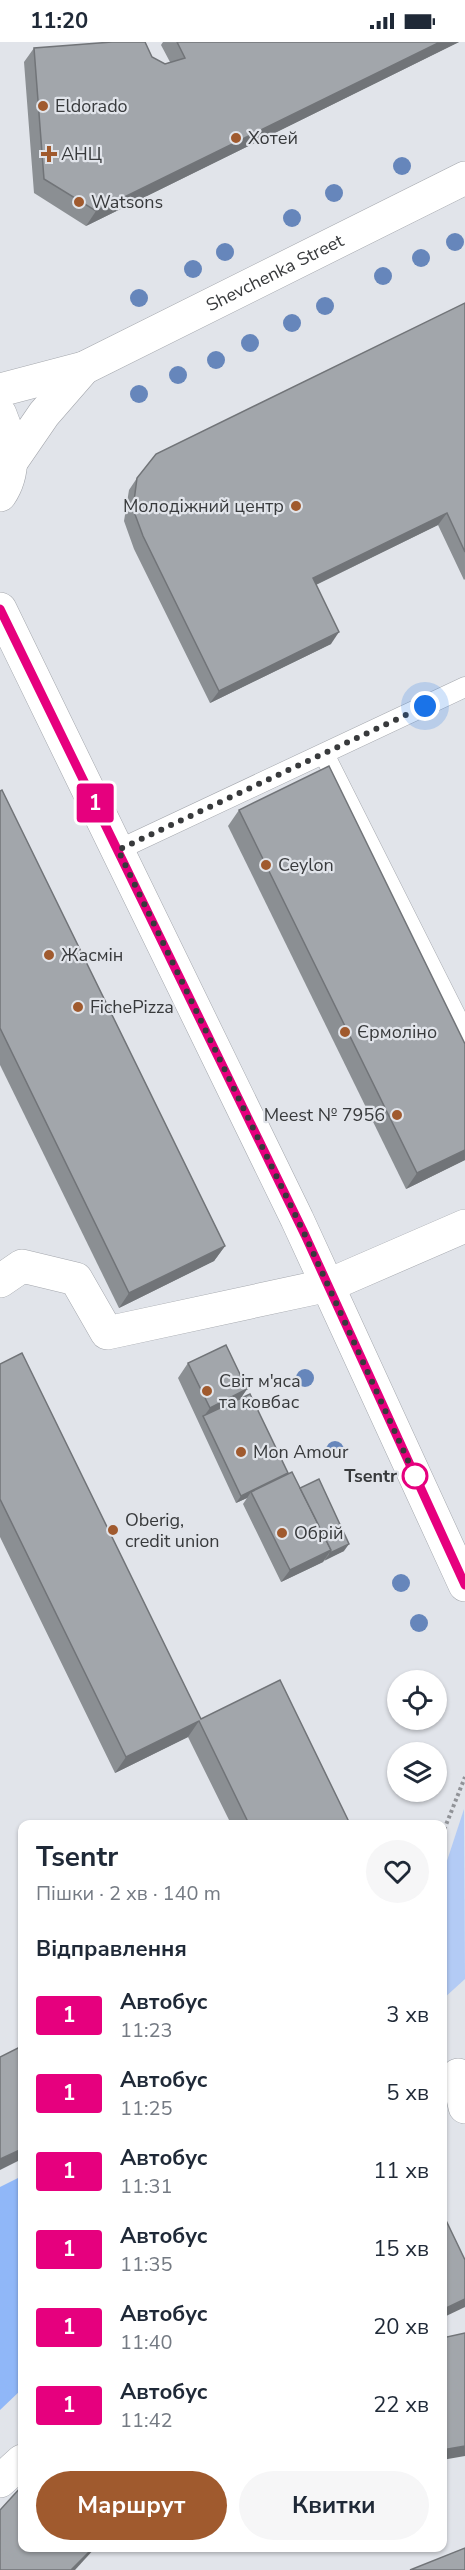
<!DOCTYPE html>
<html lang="uk">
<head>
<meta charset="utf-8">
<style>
	body { margin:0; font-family:"Nunito Sans",sans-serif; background:#f6f6f7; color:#1f2937; height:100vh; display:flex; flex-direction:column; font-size:22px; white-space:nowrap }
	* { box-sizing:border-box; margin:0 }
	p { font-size:20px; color:#747a83 }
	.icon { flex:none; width:33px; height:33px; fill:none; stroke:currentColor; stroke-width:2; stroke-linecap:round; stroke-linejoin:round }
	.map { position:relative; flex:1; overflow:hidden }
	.details { position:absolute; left:18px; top:1778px; width:429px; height:732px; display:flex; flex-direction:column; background:#fff; border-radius:12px; box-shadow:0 2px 4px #0004 }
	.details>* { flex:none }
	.badge { padding:0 12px; border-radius:4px; font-size:21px; line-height:39px }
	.tools { position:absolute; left:387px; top:1628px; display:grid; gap:12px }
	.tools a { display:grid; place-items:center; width:60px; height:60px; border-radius:50%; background:#fff; box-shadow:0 2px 4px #0004; font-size:30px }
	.you { position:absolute; width:30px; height:30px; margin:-15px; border:4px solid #fff; border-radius:50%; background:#1a73e8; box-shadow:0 0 0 9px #1a73e833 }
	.map>.badge { position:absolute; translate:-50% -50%; box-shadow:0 0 0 3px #fff }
	h2 { padding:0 18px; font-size:22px; line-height:54px }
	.round { display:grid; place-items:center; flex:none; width:63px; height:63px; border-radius:32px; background:#f6f6f7 }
	.summary { display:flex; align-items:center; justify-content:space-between; height:102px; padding:0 18px }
	h1 { font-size:28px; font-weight:700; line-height:45px }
	.action { display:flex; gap:12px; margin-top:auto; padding:12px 18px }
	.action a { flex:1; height:69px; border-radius:36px; background:#a05a2e; color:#fff; font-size:24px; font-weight:700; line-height:69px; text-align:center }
	.action a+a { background:#f6f6f7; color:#1f2937 }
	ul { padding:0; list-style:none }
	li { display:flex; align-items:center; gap:18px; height:78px; padding:0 18px }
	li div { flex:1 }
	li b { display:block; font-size:22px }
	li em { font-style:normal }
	li .badge { min-width:66px; font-weight:700; text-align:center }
	.status { display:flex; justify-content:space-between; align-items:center; height:42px; padding:0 30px; background:#fff; direction:ltr }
	.status svg { height:16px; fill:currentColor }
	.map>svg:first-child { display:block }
</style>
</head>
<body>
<div class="status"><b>11:20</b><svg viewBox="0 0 49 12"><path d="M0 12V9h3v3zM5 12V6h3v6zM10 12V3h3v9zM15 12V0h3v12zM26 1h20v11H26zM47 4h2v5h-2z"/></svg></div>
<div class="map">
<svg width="465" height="2528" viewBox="0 0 465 2528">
	<rect width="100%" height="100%" fill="#e1e4ea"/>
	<path fill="#b3cbf5" d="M464,1767L465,1937L443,1957V1831Z"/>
	<path fill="#90b7f8" d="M22,2134V2347L0,2368V2145Z"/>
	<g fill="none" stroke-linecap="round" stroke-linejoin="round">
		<defs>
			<g id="service">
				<path d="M324,712L465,992"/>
				<path d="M118,808L465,645"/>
			</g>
			<g id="minor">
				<path id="s1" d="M0,348L84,326L465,136"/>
				<path d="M11,420L44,372L84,326"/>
				<path d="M0,1239L22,1224L76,1237L107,1291L329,1243L465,1184"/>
				<path d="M458,2033L465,2065"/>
				<path d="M0,2439L22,2419"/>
			</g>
			<g id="tertiary">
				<path d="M0,372C11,398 17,428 0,453"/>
				<path d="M0,567L297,1177L465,1543"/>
			</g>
		</defs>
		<use href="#service" stroke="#a4a7ad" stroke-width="21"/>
		<use href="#minor" stroke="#a4a7ad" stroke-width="34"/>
		<use href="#tertiary" stroke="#a4a7ad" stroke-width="34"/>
		<path stroke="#919398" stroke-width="4" stroke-dasharray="3 3" stroke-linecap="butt" d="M442,1793L465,1735"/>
		<use href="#service" stroke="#fff" stroke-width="20"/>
		<use href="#minor" stroke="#fff" stroke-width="33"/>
		<use href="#tertiary" stroke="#fff" stroke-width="33"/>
	</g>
	<g fill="#6686bb">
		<circle cx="402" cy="124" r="9"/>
		<circle cx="334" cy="151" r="9"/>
		<circle cx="292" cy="176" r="9"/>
		<circle cx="455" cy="200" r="9"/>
		<circle cx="225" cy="210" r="9"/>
		<circle cx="421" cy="216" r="9"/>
		<circle cx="193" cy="227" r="9"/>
		<circle cx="383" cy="234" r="9"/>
		<circle cx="139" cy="256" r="9"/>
		<circle cx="325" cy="264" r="9"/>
		<circle cx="292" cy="281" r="9"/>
		<circle cx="250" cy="301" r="9"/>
		<circle cx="216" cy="318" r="9"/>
		<circle cx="178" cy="333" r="9"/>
		<circle cx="139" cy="352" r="9"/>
		<circle cx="305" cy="1336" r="9"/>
		<circle cx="335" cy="1408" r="9"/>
		<circle cx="401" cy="1541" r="9"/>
		<circle cx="419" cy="1581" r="9"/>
	</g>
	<g fill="#8b8f93">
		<path d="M163,0H459L86,184L34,151L24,20L34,6L152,15L165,22L170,20L161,3Z"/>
		<path d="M465,261V537L464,538L438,483L316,543L331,602L210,661L134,507L124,479L129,448L137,436Z"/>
		<path d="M0,749L225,1204L214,1219L119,1266L0,1023Z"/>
		<path d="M239,768L465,1002V1118L406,1147L228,784Z"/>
		<path d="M188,1321L247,1347L240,1357L288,1431L300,1446L344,1509L324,1518L323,1520L281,1540L243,1462L247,1456L236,1461L178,1336Z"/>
		<path d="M0,1322L201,1677L350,1782H231L188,1695L115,1731L0,1495Z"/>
	</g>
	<g fill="#717478">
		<path d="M440,0H459L86,184L96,169Z"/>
		<path d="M447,471L438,483L305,548L313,536Z"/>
		<path d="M339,590L331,602L210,661L219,649Z"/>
		<path d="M465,1108V1118L406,1147L417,1131Z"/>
		<path d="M225,1204L214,1219L119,1266L129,1251Z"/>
		<path d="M247,1347L236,1363L204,1374L210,1366Z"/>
		<path d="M289,1432L251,1450L247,1456L236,1461L241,1454Z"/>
		<path d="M349,1502L344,1509L324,1519L330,1511Z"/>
		<path d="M331,1508L323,1520L281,1540L290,1528Z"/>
		<path d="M199,1679L188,1695L115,1731L126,1715Z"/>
		<path d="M22,2107V2117L0,2128V2117Z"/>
		<path d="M465,2257V2265L442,2276V2268Z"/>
		<path d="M465,2404V2414L442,2418V2408Z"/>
		<path d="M94,2505H96L75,2528H71Z"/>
	</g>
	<g fill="#a2a6ab" stroke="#717478" stroke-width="1.5">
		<path d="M112,0H145L152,15L165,22L185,16L177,0H440L96,169L44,137L34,6Z"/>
		<path d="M465,261V510L447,471L313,536L339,590L219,649L143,494L133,467L137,436L156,412Z"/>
		<path d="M329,724L465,1002V1108L417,1131L239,768Z"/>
		<path d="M2,748L225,1204L129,1251L0,986V749Z"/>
		<path d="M226,1303L247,1347L210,1366L188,1321Z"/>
		<path d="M22,1311L201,1677L280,1638L350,1782H249L199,1679L126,1715L0,1457V1322Z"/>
		<path d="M250,1352L288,1431L241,1454L203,1374Z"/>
		<path d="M292,1430L331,1508L290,1528L251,1450Z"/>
		<path d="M319,1437L349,1502L330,1511L331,1508L300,1446Z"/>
		<path d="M22,2004V2107L0,2117V2015Z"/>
		<path d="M442,2170L465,2218V2257L442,2268Z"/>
		<path d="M465,2291V2404L442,2408V2296Z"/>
		<path d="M22,2444V2505H94L71,2528H0V2468Z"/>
		<path d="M465,2506V2528H410Z"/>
	</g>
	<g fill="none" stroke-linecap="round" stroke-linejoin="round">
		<defs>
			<path id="line" d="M0,567L305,1193L465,1543"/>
		</defs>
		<use href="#line" stroke="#fff" stroke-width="14"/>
		<use href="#line" stroke="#e6007e" stroke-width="9"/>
		<path stroke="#383a3c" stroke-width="6" stroke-dasharray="0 10.8" d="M415,1434L416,1436L305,1193L118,808L425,664"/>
	</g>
	<g fill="#a05a2e" stroke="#e1e4ea" stroke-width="2">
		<circle cx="43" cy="64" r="6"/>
		<circle cx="236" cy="96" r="6"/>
		<path d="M46 103h6v6h6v6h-6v6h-6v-6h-6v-6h6z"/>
		<circle cx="79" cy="160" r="6"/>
		<circle cx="296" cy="464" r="6"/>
		<circle cx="266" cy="823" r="6"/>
		<circle cx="49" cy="913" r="6"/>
		<circle cx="78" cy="965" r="6"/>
		<circle cx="345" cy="990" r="6"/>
		<circle cx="397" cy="1073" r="6"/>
		<circle cx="207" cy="1349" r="6"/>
		<circle cx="241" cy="1410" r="6"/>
		<circle cx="113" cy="1488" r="6"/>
		<circle cx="282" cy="1491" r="6"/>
	</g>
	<circle fill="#fff" stroke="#e6007e" stroke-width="3" cx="415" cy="1434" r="12"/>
	<g text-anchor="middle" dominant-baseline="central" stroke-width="4.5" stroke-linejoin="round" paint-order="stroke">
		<g font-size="18" fill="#383a3c" stroke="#e1e4ea" text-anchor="start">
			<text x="55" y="64">Eldorado</text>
			<text x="248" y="96">Хотей</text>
			<text x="61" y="112">АНЦ</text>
			<text x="91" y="160">Watsons</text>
			<text x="284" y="464" text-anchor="end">Молодіжний центр</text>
			<text x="278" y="823">Ceylon</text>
			<text x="61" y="913">Жасмін</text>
			<text x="90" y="965">FichePizza</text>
			<text x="357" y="990">Єрмоліно</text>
			<text x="385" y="1073" text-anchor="end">Meest № 7956</text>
			<text x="219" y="1339">Світ м'яса<tspan x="219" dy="21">та ковбас</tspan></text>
			<text x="253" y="1410">Mon Amour</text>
			<text x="125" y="1478">Oberig,<tspan x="125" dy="21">credit union</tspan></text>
			<text x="294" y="1491">Обрій</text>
		</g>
		<g font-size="18" fill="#383a3c" stroke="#e1e4ea">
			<text stroke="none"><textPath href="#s1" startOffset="300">Shevchenka Street</textPath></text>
		</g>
		<g font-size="18" font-weight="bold" fill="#383a3c" stroke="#e1e4ea" text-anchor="end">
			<text x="397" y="1434">Tsentr</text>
		</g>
	</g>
</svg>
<div class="tools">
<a><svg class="icon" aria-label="locate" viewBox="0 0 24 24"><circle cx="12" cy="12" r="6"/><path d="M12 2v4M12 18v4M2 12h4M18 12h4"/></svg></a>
<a><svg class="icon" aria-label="layers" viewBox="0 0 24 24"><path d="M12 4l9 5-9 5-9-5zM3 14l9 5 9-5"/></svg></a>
</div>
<div class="you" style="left:425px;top:664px"></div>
<b class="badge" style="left:95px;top:761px;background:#e6007e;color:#fff">1</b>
<section class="details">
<div class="summary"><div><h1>Tsentr</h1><p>Пішки · 2 хв · 140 m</p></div><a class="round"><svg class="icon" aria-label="heart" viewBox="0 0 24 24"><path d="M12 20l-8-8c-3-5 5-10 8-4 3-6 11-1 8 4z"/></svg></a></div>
<h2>Відправлення</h2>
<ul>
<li><span class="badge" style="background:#e6007e;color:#fff">1</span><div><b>Автобус</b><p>11:23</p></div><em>3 хв</em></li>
<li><span class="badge" style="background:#e6007e;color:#fff">1</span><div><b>Автобус</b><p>11:25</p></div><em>5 хв</em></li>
<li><span class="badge" style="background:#e6007e;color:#fff">1</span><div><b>Автобус</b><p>11:31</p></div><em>11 хв</em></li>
<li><span class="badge" style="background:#e6007e;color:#fff">1</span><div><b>Автобус</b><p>11:35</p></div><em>15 хв</em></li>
<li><span class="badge" style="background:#e6007e;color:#fff">1</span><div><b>Автобус</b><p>11:40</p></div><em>20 хв</em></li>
<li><span class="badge" style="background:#e6007e;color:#fff">1</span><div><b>Автобус</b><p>11:42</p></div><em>22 хв</em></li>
</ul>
<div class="action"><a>Маршрут</a><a>Квитки</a></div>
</section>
</div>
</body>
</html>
